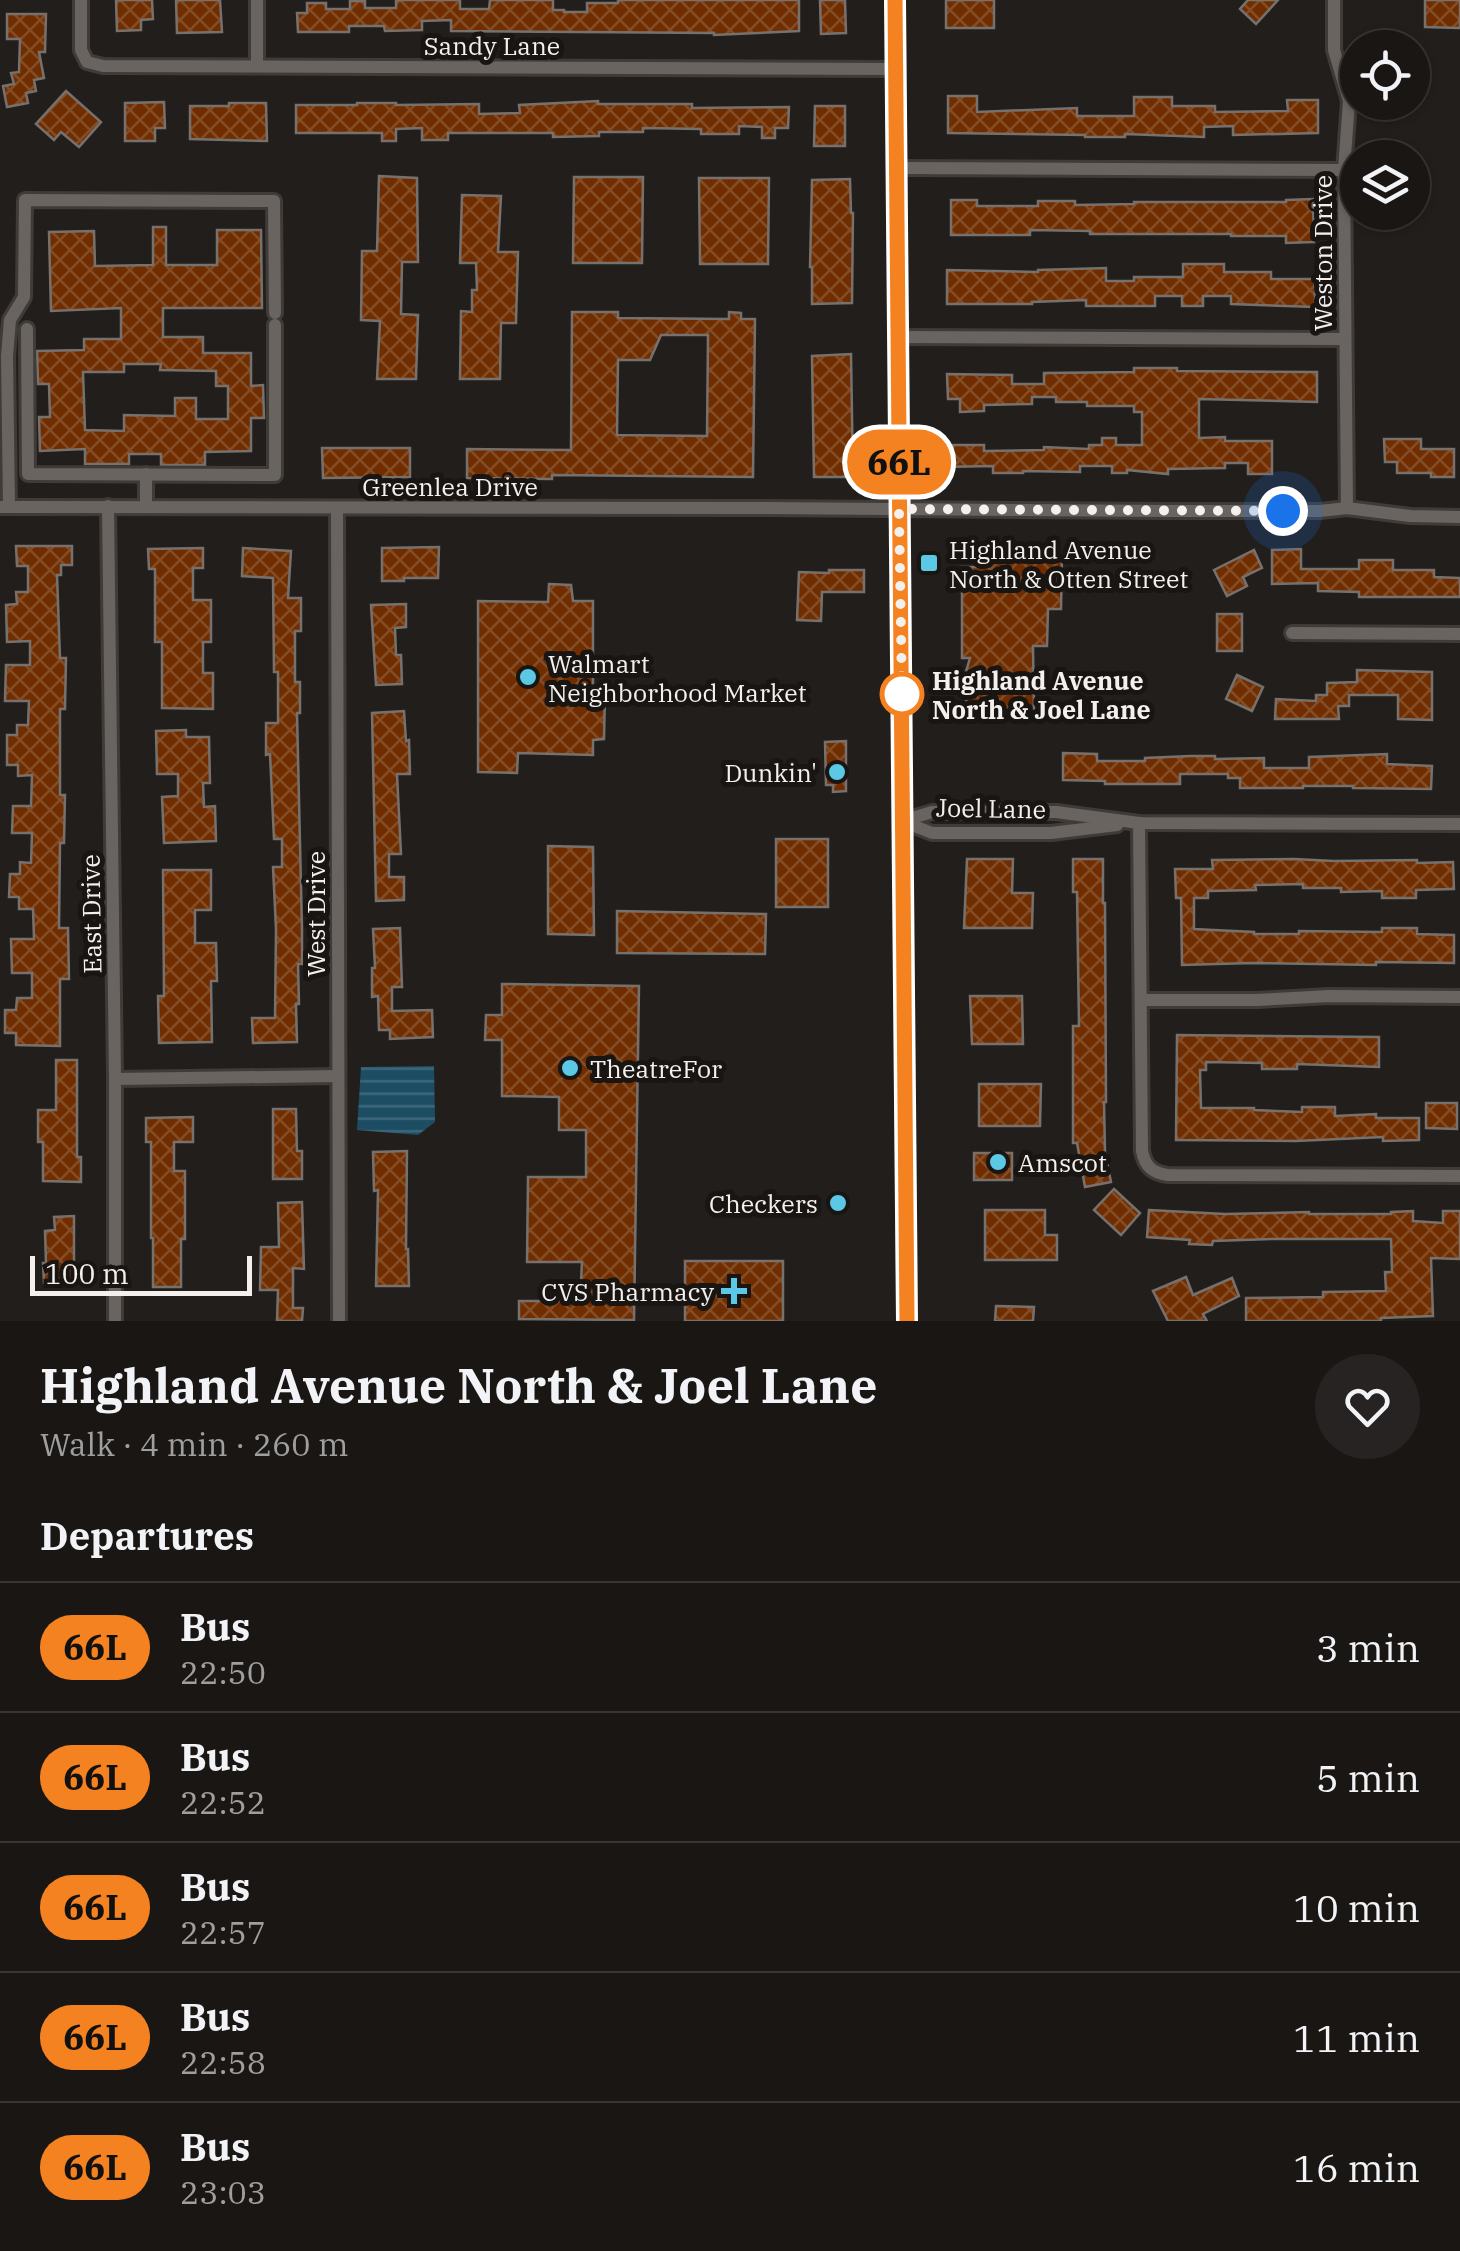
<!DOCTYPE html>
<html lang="en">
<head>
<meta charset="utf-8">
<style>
	body { margin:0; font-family:"IBM Plex Serif",serif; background:#272322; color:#f1f3f6; height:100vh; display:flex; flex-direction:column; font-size:38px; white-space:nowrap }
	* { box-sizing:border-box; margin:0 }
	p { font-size:32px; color:#9f9fa0 }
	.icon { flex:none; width:55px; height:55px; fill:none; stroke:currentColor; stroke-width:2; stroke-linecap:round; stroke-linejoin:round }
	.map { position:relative; height:1321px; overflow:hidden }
	.panel { display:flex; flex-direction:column; background:#1a1614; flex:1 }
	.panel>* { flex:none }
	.badge { padding:0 20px; border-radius:32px; font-size:35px; line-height:65px }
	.tools { position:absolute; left:1340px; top:30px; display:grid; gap:20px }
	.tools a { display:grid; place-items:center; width:90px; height:90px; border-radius:50%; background:#1a1614; box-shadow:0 2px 8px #0004,0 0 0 2px #383534; font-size:50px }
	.scale { position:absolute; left:30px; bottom:25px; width:222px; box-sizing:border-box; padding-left:10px; border:5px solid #f3f0ed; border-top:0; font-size:28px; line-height:35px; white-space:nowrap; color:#f3f0ed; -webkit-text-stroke:8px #191512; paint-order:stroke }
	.you { position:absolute; width:50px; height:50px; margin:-25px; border:8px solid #fff; border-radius:50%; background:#1a73e8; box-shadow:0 0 0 15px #1a73e833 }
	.map>.badge { position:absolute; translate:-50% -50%; box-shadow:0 0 0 5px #fff }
	h2 { padding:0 40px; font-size:38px; line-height:90px }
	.round { display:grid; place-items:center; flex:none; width:105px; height:105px; border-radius:52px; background:#272322 }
	.head { display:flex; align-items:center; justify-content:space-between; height:170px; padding:0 40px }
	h1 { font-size:48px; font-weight:700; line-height:75px }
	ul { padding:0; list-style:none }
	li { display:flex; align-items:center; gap:30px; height:130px; padding:0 40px; border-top:2px solid #383534 }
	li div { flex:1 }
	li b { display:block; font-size:38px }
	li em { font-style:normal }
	li .badge { min-width:110px; font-weight:700; text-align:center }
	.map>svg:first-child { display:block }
</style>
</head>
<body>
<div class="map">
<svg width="1460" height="1321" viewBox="0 0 1460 1321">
	<defs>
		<pattern id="water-rules" width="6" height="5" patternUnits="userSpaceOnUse" patternTransform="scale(2.5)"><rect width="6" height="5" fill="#1c4d63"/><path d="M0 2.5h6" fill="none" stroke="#3d677a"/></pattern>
		<pattern id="building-cross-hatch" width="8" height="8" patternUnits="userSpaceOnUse" patternTransform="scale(2.5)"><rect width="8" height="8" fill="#702e00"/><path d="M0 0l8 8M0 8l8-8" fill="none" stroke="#854d26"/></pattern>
	</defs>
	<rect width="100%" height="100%" fill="#221e1b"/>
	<path fill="url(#water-rules)" d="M434,1066L435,1122L418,1135L357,1130L361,1067Z"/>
	<g fill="url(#building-cross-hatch)" stroke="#77716e" stroke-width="2.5" fill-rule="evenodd">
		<path d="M116,0H152L153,19L141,20V30L117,31Z"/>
		<path d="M176,0H220L222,32L177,33Z"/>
		<path d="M396,0H460V9H489L490,0H553V10H564V12H587V3H618V0H799V31L714,35V33L451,31V20L422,21V30L385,31L384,26H349V32H298L297,13H307V3H326V9H350V1H365V8H396Z"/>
		<path d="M820,0H845L846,33L821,34Z"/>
		<rect x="946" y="0" width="48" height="28"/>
		<path d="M1248,0H1278L1256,24L1240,9Z"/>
		<path d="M1425,0H1460V28L1425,27Z"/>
		<path d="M7,14H46L45,52H39L44,78L34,80L36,91L26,93L28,103L7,107L3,86L14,84L11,73L19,72L20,39H7Z"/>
		<path d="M66,91L101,122L79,147L61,132L54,140L36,124Z"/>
		<path d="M948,96H977V112L1077,108V116H1134V97H1172V106H1215V112L1288,111L1287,100H1318V133L1233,135V126L1204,127V137L1125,134V137H1085V135L948,133Z"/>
		<path d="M598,101V104H692V108L789,107L788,128H775V138H762V127L739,126V134H701V129L643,128V132H599V136L553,137V133H448V140H422V128L396,129V141H382V133H296V105H357V103H396V105L479,104V114L520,113L519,105Z"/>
		<path d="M164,102L165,128H155V141H125V103Z"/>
		<path d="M229,103H266L267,141L190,139V106H229Z"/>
		<path d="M815,106H845V146H814Z"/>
		<path d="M379,176L417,178L418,262H402L401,314L418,315L416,379H377L380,321L361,320L362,251H377Z"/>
		<path d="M574,177H643L642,263H573Z"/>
		<path d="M699,178H769L768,264H700Z"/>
		<path d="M850,179L851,213H853L852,303L812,304V267H810L812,180Z"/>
		<path d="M462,195L501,196L498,252H518L516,323H501L500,379H460L461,311L472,312V290H477L476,263H460Z"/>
		<path d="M1313,199L1314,242L1286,243V236H1231V234H1090V231L1030,230V235H951V200H977V206H1038V201H1075V205L1134,204V202H1286V200Z"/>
		<path d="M153,227H166V265H217V230H261L262,308H163V337H203V353H251V386L263,385L264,418H251V451L205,452V465H161V454H129V464H85V449L40,451L39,417H50L49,384H38L37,351L84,350V339H121V308L51,311L49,232L94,231L95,266L153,265ZM124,364H161L160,370L216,371V386H228V419H196V398H175V416L124,415V431L85,430L83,372H124Z"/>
		<path d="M1183,264H1224V272H1271V279H1315V307L1231,304V296H1203V306H1182V296H1155V306H1086V300L1032,302V304H947V270L1038,272V270L1106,268V281H1134V277H1183Z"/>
		<path d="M572,312H618V318L729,319V312L741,313V319H755L753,477L552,475V479L467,478V449L571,450ZM661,335H708L707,436L617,435L618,360H650Z"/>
		<path d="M851,354L853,477H814L812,356Z"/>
		<path d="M1134,368H1177V371L1317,372V402L1199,399V438L1225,437V441H1272V474H1248V463H1225V468L1168,469V474L1127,470V473H1112V466H1080V472L1023,471V473H993V466L943,467V445H984V451L1044,450V447L1089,449V445H1102V438H1116V445H1142V412H1134V406H1087V402H1056V397H1032V404L984,405V411L960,412V399H948L947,374L1012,375V384H1044V373L1134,372Z"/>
		<path d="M1384,439H1421V449H1454V477H1431V473H1397V462H1385Z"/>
		<path d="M322,448H410V477L323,478Z"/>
		<path d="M16,546H72V565H61V575H57L60,658H66L65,709H60V795H65L64,843H60L59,928H68L69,979H60V1046L16,1045V1033H5V1010H16L17,998H32V973H12L11,939H34L33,909H19V897H9L10,874H20V862L31,863L32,833H12L13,806H31L32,775L18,776V765H7V735H17V725H28L29,701H5L6,665H30V641L7,642L6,605L17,604L16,592H28V566H17Z"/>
		<path d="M439,547L438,578H404V581H382V548Z"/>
		<path d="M203,548V568H193V600H211V642H203V673H213V709L162,708V642H155V569H149L148,549Z"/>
		<path d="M243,548L291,551L288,598H301V631H295V682H300V713H297L302,930V964H298L299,1004H296L297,1042L253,1043L252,1018H275L276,929L273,867H282V839H274L270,754L266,755V723H278V672H274L273,578L242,576Z"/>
		<path d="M1301,549V569H1359V560H1393V570H1434V577L1460,578V597H1359V592L1318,591V583L1272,584V550Z"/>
		<path d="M1254,550L1262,568L1243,577L1247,586L1227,596L1214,570Z"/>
		<path d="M980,555L1062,556L1061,609H1048L1047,646H1033L1034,709H970L961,688L970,658H962V567H979Z"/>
		<path d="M829,570H864V592H822L821,621L797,620L799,572L829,573Z"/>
		<path d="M549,584L571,585L573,601H593V691H605L604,739L593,740V755L518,753L517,773L478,772V601L548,602Z"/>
		<path d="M406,604V627L395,628L396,655H401L402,684L376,685L371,605Z"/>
		<rect x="1217" y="614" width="25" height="37"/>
		<path d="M1357,670L1432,672V720L1398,719V695H1349V706H1338L1339,719H1275L1276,699L1316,701V695H1327V683L1357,682Z"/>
		<path d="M1237,675L1263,687L1252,711L1226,699Z"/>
		<path d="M404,711L406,741L409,740L410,774H397L401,854H389V877H404V900L376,901L372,713Z"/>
		<path d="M186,730V737H209L210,783H203L204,807L215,806L216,841L164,843L162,797L178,796V774H157L156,731Z"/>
		<path d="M846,741V791L833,792V785H826L825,742Z"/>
		<path d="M1063,753L1097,754V761H1145V758L1191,756H1215V759L1264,758V768H1309V757L1387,754V764L1432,766L1431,789L1353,788V786H1303V788H1240V778H1228V774H1180V784H1105V781L1063,780Z"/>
		<rect x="776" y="839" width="52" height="68"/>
		<path d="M548,846L593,847L594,935L548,934Z"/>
		<path d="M967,859H1013L1012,893H1033L1032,928H964Z"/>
		<path d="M1073,859H1103V903H1105L1106,1102H1104L1105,1152L1111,1182L1085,1187L1077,1143H1073V1026H1079L1077,892H1073Z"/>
		<path d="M1294,859L1334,861L1417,860V863L1453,862L1454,889L1416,890V898H1382V891L1341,892V888H1303V884L1255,885L1256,890L1208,891V898H1194V929L1254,932V934H1299V931L1382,932V928H1417V934L1454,935V963L1376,962V965L1253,963L1182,965L1181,898H1176L1175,869H1213L1212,860Z"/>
		<path d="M163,870H211V910H195V943H216L217,981H211L212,1042L159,1043L158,996H164Z"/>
		<path d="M617,911L766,914L765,954L617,953Z"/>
		<path d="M400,928L402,987H392V1011L432,1010L433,1037L390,1039V1030H379L378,996L372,997V968H375L373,929Z"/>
		<path d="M502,984L639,986L634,1320L519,1319V1301H580L582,1262H527L528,1177H586V1130H559V1097L502,1096V1040H485L486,1015H502Z"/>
		<path d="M970,996H1022L1023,1044H972Z"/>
		<path d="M1177,1035L1379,1037V1067L1297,1064V1069H1262V1063L1206,1062V1070H1200L1201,1108H1254V1110L1302,1112V1107H1335V1116L1376,1114V1118H1419V1140L1383,1141V1137L1296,1141L1176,1140Z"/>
		<path d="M56,1060H77V1157H81V1182L43,1181V1142H38V1110H56Z"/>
		<path d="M979,1084H1041L1040,1126H979Z"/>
		<path d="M1426,1103H1457V1129L1426,1128Z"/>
		<path d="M273,1109H296L297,1151H302V1179H273Z"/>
		<path d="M193,1117V1142H174V1171H185V1239H181V1287H153V1238H151V1142H146V1118Z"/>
		<path d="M407,1151L406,1249H408L409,1286H376L378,1190L374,1191L373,1152Z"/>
		<rect x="974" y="1153" width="38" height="27"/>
		<path d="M1114,1189L1140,1213L1121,1235L1094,1210Z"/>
		<path d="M302,1202L304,1269L293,1268V1308H303L302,1321H277L278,1290H260L261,1247H279L278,1203Z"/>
		<path d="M985,1210H1045V1235H1057V1260H985Z"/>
		<path d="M1149,1210L1225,1214L1309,1212V1214H1391V1212L1413,1211V1221L1443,1223V1211H1460V1259L1431,1258L1433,1316L1381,1318V1321H1246V1298L1323,1297V1292L1386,1291L1385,1272H1392L1391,1239H1272L1213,1241L1212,1245L1189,1244L1190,1240L1147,1237Z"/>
		<path d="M74,1216V1282L44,1283L43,1263H46L45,1231L55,1230L54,1217Z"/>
		<rect x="685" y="1261" width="98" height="60"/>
		<path d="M1186,1277L1193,1295L1232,1278L1239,1296L1203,1314L1207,1321H1168L1153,1291Z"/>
		<path d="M996,1306L1034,1307L1033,1321H995Z"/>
	</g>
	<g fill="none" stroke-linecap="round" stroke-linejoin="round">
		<defs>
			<g id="minor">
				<path d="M81,0V50L87,62L103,66L896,69"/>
				<path d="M257,0V66"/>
				<path d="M1334,0V50L1349,101L1344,170L1347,508"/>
				<path d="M897,168L1344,170"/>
				<path d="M27,329L28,474L275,475V325"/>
				<path d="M898,337L1345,339"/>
				<path d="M146,474V507"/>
				<path d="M108,506L115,1079V1321"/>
				<path d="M0,507L751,508L1170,511H1320L1347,508L1410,516L1460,517"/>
				<path d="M9,507L7,356L10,320L24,297L25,200L274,201L275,313"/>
				<path d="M337,508L339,1321"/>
				<path d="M1292,633L1460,634"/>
				<path d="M902,821L932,812H1056L1139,823L1460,824"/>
				<path d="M902,821L932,833H1051L1117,825"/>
				<path d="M1139,823L1142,1151C1145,1166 1152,1173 1168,1175L1460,1176"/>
				<path d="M1141,1000H1257L1329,996L1460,997"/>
				<path d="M115,1079L338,1076"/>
			</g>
			<path id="tertiary" d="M895,0L906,1321"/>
		</defs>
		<use href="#minor" stroke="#3f3b39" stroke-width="18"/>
		<use href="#tertiary" stroke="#3f3b39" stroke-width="20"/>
		<use href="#minor" stroke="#696460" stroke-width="12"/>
		<use href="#tertiary" stroke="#696460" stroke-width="15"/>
	</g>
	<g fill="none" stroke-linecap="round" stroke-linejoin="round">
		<defs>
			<path id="line" d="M895,0L907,1321"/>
		</defs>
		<use href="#line" stroke="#fff" stroke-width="22"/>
		<use href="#line" stroke="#f58220" stroke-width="15"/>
		<path stroke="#f3f0ed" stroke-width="10" stroke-dasharray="0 18" d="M902,694L899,509L1283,511"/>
	</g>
	<g fill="#5bc8e6" stroke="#191512" stroke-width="4">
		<rect x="919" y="553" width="20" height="20" rx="5"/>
		<circle cx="528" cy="677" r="10"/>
		<circle cx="837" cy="772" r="10"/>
		<circle cx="570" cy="1068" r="10"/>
		<circle cx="998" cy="1162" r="10"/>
		<circle cx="838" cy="1203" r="10"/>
		<path d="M729 1276h10v10h10v10h-10v10h-10v-10h-10v-10h10z"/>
	</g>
	<circle fill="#fff" stroke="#f58220" stroke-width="5" cx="902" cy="694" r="20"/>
	<g text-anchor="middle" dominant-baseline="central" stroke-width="10" stroke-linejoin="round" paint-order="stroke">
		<g font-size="25" fill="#f3f0ed" stroke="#191512">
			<text x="492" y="45">Sandy Lane</text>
			<text transform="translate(1322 253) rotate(-90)">Weston Drive</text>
			<text x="450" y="486">Greenlea Drive</text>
			<text transform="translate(991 808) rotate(1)">Joel Lane</text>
			<text transform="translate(91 914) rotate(-91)">East Drive</text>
			<text transform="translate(315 914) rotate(-90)">West Drive</text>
		</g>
		<g font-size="25" fill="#f3f0ed" stroke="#191512" text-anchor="start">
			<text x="949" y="549">Highland Avenue<tspan x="949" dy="29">North &amp; Otten Street</tspan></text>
			<text x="548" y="663">Walmart<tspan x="548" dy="29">Neighborhood Market</tspan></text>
			<text x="817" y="772" text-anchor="end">Dunkin'</text>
			<text x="590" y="1068">TheatreFor</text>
			<text x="1018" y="1162">Amscot</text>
			<text x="818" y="1203" text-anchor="end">Checkers</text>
			<text x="714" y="1291" text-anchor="end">CVS Pharmacy</text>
		</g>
		<g font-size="25" font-weight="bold" fill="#f3f0ed" stroke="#191512" text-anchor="start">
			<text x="932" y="680">Highland Avenue<tspan x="932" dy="29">North &amp; Joel Lane</tspan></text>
		</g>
	</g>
</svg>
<div class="tools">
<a><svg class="icon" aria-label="locate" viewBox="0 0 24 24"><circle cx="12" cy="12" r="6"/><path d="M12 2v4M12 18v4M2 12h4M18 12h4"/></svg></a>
<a><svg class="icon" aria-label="layers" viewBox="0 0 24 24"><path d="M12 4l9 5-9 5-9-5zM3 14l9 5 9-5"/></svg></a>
</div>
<div class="scale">100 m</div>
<div class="you" style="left:1283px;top:511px"></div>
<b class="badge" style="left:899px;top:462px;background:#f58220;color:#111">66L</b>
</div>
<section class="panel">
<div class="head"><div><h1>Highland Avenue North &amp; Joel Lane</h1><p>Walk · 4 min · 260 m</p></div><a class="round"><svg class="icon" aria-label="heart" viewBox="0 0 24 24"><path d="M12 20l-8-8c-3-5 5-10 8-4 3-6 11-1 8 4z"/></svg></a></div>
<h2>Departures</h2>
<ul>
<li><span class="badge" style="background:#f58220;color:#111">66L</span><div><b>Bus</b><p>22:50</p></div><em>3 min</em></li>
<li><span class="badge" style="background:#f58220;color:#111">66L</span><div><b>Bus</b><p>22:52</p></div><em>5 min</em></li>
<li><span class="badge" style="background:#f58220;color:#111">66L</span><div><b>Bus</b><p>22:57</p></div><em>10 min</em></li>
<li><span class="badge" style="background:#f58220;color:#111">66L</span><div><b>Bus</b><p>22:58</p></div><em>11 min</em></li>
<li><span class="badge" style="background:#f58220;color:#111">66L</span><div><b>Bus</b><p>23:03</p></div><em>16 min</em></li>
</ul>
</section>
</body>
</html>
